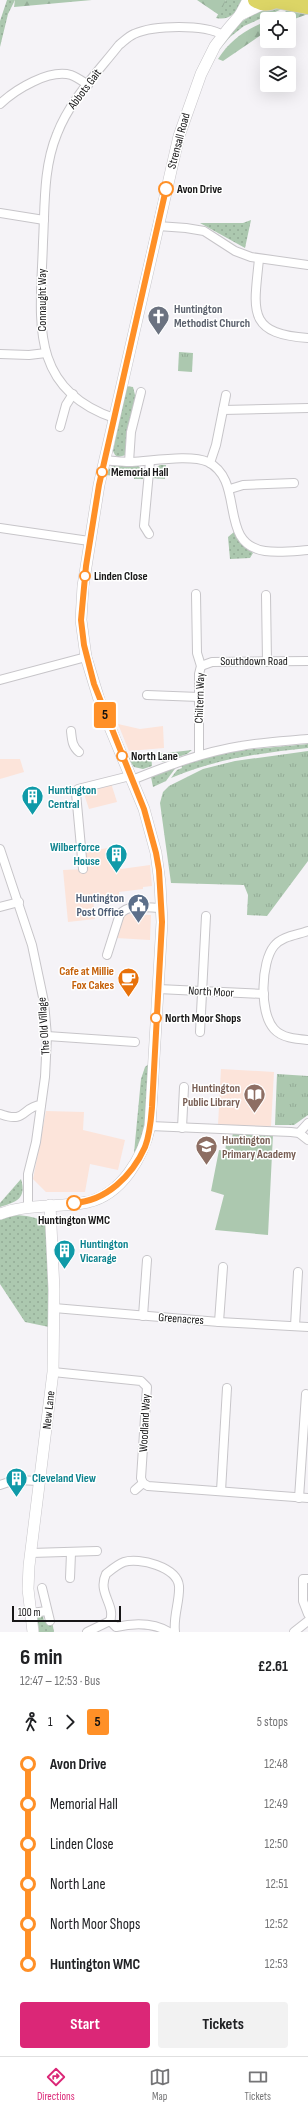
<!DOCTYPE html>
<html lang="en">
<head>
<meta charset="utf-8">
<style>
	body { margin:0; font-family:"Sofia Sans Condensed",sans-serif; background:#f2f2f2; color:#202124; height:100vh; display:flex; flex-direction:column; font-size:15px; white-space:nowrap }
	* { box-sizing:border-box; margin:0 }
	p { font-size:13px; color:#757577 }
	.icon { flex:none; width:22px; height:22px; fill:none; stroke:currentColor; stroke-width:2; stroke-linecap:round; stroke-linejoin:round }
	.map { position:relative; height:1632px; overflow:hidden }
	.sheet { display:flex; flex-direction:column; background:#fff; flex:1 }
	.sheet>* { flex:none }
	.badge { padding:0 8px; border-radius:3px; font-size:14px; line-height:26px }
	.tools { position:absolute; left:260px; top:12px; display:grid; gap:8px }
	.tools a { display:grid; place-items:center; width:36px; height:36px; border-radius:4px; background:#fff; box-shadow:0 4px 16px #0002; font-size:20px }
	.scale { position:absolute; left:12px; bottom:10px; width:109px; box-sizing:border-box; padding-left:4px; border:2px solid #171617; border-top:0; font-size:11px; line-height:14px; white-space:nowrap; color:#171617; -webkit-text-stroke:3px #fff; paint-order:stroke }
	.map>.badge { position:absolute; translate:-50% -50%; box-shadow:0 0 0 2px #fff }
	.legs { display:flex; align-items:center; gap:6px; height:44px; padding:0 20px; font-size:13px }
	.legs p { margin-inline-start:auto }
	.summary { display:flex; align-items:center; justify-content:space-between; height:68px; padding:0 20px }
	h1 { font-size:22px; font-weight:700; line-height:30px }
	.action { display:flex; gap:8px; margin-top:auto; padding:8px 20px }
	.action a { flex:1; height:46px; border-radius:4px; background:#db2777; color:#fff; font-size:16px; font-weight:700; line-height:46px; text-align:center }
	.action a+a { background:#f2f2f2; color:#202124 }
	ul { padding:0 20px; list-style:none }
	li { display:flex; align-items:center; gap:14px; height:40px; font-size:15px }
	li i { display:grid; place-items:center; width:6px; height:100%; margin:0 5px; background:currentColor }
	li i::after { content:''; width:10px; height:10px; margin:-5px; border:3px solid; border-radius:50%; background:#fff }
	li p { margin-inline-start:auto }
	li:first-child i { background:linear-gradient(#0000 50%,currentColor 0) }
	li:last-child i { background:linear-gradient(currentColor 50%,#0000 0) }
	.tab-bar { display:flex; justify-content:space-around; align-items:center; height:56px; border-top:1px solid #e0e0e0; background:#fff; font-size:11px; color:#757577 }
	.tab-bar a { display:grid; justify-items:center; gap:2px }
	.tab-bar .on { color:#db2777 }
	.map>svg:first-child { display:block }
</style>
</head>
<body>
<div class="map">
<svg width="308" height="1632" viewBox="0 0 308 1632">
	<defs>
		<pattern id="grass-dots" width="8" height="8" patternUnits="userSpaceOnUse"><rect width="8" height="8" fill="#acc8af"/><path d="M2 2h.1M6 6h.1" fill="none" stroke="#93ab96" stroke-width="1.8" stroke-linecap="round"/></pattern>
		<pattern id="forest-firs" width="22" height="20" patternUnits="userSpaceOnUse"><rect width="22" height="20" fill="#acc8af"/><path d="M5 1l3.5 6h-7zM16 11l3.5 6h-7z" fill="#93ab96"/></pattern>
		<pattern id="park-tufts" width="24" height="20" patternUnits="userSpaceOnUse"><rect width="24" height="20" fill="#acc8af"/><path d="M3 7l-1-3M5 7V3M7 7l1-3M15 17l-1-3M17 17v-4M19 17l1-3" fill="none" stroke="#93ab96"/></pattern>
	</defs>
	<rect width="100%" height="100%" fill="#f5f3f7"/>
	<g fill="#fce4da">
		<path d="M118,724L140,729L163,726L164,748L129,751Z"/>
		<path d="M0,759H20L24,772L0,779Z"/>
		<path d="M111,783L117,802L89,809L83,791Z"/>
		<path d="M116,846L121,869L150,865L152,886L143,887V889L119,892V896L93,899L95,919L68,922L63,870L85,869L84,853Z"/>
		<path d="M125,914L151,915L150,940L116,938Z"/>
		<path d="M221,1069L274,1072L271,1126L218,1125Z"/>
		<path d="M46,1111L84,1112L83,1130L125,1140L118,1170L90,1164L85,1192H46L33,1179Z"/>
	</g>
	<g fill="url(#grass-dots)">
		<path d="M7,0H15L8,14L0,47V21Z"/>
		<path d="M226,0H243C238,12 229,21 216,18Z"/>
		<path d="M275,6L282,9L244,26L230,37L218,51C228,27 251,13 275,6Z"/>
		<path d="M251,220L245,248L200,223H243Z"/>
		<path d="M126,386L133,387L136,399L126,455L118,457L115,455L113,451Z"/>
		<path d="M113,465H137L142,469L143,479H134V473L124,472L123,477L106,475L108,470Z"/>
		<path d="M160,465H166L165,479L151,478L153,469Z"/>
		<path d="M234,532L240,542L253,553L250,558L230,559L228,537Z"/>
		<path d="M308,744V748C261,753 215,759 171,778L177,770L182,768L181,765C222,750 265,748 308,744Z"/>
		<path d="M192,750L187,754L163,762L159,760L157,754Z"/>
		<path d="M151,755L152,766L143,769L134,767L128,758Z"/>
		<path d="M177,766L166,781L153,787L151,777Z"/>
		<path d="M150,1063L145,1129L135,1153H134L141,1079L145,1067Z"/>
		<path d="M21,1179C27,1199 16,1202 0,1207V1203Z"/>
		<path d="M14,1215C27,1216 42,1216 48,1229L49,1327L25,1322L0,1284V1220Z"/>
		<path d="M37,1615H43L44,1622L52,1621L54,1632H39Z"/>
	</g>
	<g fill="url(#forest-firs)">
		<path d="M15,0H92L14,7Z"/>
		<path d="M197,0H226L219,15Z"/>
		<path d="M288,10L303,11L308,14L289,21V19H273Z"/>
		<path d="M267,21V31L223,61L218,59C230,40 246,29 267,21Z"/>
	</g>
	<g fill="url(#park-tufts)">
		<path d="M179,352L193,353L192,372L178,371Z"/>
		<path d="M308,751V861L267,916L247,915L248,895L244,885L171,883L160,803L163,792L169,786L203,769L235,761Z"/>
		<path d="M277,1074L308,1076V1115L294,1125H275Z"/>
	</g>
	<path fill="#acc8af" d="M233,1133L273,1134L268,1235L215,1230L224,1195L211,1191L219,1150L225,1151L226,1145L230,1146Z"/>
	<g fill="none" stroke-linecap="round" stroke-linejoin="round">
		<defs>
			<g id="street">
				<path d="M0,104C16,89 49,69 71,75C77,77 82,81 88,85"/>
				<path d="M0,213L44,220"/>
				<path d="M158,226L186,228L204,231L235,251L251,257L308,265"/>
				<path d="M259,259C254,310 246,334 308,338"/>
				<path d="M0,354L29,355L46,353"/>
				<path d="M223,410L308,408"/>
				<path d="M114,418C26,388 41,316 43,242C45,206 43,168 57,134C70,100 97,73 119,45C124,41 129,36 134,34C154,25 204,24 223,35"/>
				<path d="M60,427L66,405L73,394"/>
				<path d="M104,460C113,461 123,462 132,462C152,461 191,454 208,462C246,481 217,544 265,551C279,553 294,551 308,550"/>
				<path d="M129,462L131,432L141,392"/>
				<path d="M210,463L216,445L226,395"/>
				<path d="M230,489L243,485L294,483"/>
				<path d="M0,528L89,541"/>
				<path d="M149,534L144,526L150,461"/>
				<path d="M196,594L197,653L201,666L199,674V755"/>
				<path d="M266,595L267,662"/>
				<path d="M201,666L212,662L308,661"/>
				<path d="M0,680L86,657"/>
				<path d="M147,695L199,697"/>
				<path d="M71,731C72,740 72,746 79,752"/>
				<path d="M132,780C167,766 203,752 241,746C263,742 286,741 308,739"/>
				<path d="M0,849L32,945L44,1002L47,1036L45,1077L36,1142L28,1174V1207"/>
				<path d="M83,869L76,793L78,789L130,776"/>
				<path d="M0,907L19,902"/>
				<path d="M308,931C297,935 282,936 274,946C261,962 259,1012 274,1029C282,1038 296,1039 308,1040"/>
				<path d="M107,955L120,914C129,903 149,908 162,908"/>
				<path d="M158,989L264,994"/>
				<path d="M200,1032L206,916"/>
				<path d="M47,1036L135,1042"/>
				<path d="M0,1114C27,1124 21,1107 41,1105"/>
				<path d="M150,1126L291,1132L299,1133L308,1140"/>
				<path d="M182,1128L184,1087"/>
				<path d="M299,1133L308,1123"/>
				<path d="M54,1308L219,1322L308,1327"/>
				<path d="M143,1316L147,1260"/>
				<path d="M219,1322L223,1267"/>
				<path d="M295,1326L298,1272"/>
				<path d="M53,1372L141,1381L147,1387L141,1478L143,1483L148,1486L308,1498"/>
				<path d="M0,1485L15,1480L40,1481"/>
				<path d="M135,1490L143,1483"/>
				<path d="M221,1491L227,1388"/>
				<path d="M299,1498L306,1394"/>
				<path d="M31,1553L97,1551"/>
				<path d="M70,1578L71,1553"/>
				<path d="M308,1579H303V1601L308,1614"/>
				<path d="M42,1588L50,1621"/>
				<path d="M31,1613L47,1611"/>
				<path d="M110,1621C116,1605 97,1593 106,1574C111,1570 118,1564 124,1562C139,1557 177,1567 179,1586C180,1601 173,1616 175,1632"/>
				<path d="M110,1621L116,1627C134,1623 154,1623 169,1632"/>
				<path d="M87,1632L110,1621"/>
				<path d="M294,1632L308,1621"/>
			</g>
			<g id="secondary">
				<path d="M240,15L248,0"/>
				<path d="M0,1214C29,1203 59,1208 88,1202C122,1194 143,1157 150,1126L162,922L160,883L156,853L144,809L101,706L86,657L81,620L83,586L99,485L179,136L201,74L215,46L228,29L240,15L263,4"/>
				<path d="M33,1632L28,1589L29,1566L53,1372L54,1290L50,1205"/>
			</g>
			<g id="highway">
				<path d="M255,0C262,5 270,4 277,0"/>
				<path d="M276,1L308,7"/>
			</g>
		</defs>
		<use href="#street" stroke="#c7c5c9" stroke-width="10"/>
		<use href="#secondary" stroke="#c7c5c9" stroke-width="12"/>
		<use href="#highway" stroke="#d1d0d1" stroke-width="16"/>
		<use href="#street" stroke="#fff" stroke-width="8"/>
		<use href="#secondary" stroke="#fff" stroke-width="11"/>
		<use href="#highway" stroke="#dcd566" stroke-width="14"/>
	</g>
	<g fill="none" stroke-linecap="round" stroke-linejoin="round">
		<defs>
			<path id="line-1" d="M74,1203C106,1201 132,1176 145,1147C150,1134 151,1120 152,1107L162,922L159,870L156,853L144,809L94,684L84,645L81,620L86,566L99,485L166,189"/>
		</defs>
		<use href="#line-1" stroke="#fff" stroke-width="9"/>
		<use href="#line-1" stroke="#ff9027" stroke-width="6"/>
	</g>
	<defs>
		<symbol id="church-pin" viewBox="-11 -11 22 30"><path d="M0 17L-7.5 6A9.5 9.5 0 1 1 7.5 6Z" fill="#6b7280" stroke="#fff"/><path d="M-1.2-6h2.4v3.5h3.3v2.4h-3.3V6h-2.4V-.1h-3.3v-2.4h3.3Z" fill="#fff"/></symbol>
		<symbol id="building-pin" viewBox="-11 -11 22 30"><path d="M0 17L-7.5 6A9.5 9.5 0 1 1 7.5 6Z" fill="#0f9aa8" stroke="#fff"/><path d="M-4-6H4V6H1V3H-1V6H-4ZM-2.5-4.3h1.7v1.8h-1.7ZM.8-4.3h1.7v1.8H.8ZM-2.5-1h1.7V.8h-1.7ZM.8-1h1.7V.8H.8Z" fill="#fff"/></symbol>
		<symbol id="civic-pin" viewBox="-11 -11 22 30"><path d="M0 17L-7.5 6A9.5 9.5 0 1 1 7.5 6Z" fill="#5c6f8a" stroke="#fff"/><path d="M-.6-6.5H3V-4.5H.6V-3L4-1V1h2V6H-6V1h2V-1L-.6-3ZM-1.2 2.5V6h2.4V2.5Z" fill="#fff"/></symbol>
		<symbol id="cafe-pin" viewBox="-11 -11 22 30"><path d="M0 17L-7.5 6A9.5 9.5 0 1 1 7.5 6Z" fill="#e8710a" stroke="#fff"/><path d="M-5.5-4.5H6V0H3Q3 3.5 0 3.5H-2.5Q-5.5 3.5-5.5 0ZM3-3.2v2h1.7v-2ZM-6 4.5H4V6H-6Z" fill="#fff"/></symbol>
		<symbol id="library-pin" viewBox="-11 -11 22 30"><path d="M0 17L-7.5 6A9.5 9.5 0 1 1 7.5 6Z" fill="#8d6e63" stroke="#fff"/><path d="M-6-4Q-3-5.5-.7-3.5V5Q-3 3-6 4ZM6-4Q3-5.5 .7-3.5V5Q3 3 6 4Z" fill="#fff"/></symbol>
		<symbol id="school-pin" viewBox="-11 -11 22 30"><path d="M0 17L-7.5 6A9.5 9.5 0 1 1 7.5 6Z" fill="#8d6e63" stroke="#fff"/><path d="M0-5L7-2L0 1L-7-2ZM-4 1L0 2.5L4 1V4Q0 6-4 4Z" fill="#fff"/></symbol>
	</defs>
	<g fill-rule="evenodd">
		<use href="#church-pin" x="146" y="304" width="25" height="34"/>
		<use href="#building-pin" x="20" y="784" width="25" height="34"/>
		<use href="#building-pin" x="104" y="842" width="25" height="34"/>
		<use href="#civic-pin" x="126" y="892" width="25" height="34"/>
		<use href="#cafe-pin" x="116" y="966" width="25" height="34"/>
		<use href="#library-pin" x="242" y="1082" width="25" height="34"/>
		<use href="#school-pin" x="194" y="1134" width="25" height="34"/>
		<use href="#building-pin" x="52" y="1238" width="25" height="34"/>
		<use href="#building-pin" x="4" y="1466" width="25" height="34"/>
	</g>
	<g fill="#fff" stroke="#ff9027" stroke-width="2">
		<circle cx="166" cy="189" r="7"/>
		<circle cx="102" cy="472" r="5"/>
		<circle cx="85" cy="576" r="5"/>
		<circle cx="122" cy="756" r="5"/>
		<circle cx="156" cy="1018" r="5"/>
		<circle cx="74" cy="1203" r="7"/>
	</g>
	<g text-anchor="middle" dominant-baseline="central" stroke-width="3" stroke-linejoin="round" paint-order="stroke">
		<g font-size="12" fill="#171617" stroke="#fff">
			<text transform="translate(85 89) rotate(-53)">Abbots Gait</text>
			<text transform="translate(179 141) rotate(-75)">Strensall Road</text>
			<text transform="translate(42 300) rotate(-90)">Connaught Way</text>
			<text x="254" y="661">Southdown Road</text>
			<text transform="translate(200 698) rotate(-88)">Chiltern Way</text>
			<text transform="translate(211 992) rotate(3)">North Moor</text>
			<text transform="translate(44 1026) rotate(-94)">The Old Village</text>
			<text transform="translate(181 1319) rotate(4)">Greenacres</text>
			<text transform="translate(49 1410) rotate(-84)">New Lane</text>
			<text transform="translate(145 1423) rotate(-87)">Woodland Way</text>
		</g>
		<g font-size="12" font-weight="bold" fill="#171617" stroke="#fff" text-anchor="start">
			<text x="177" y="189">Avon Drive</text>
			<text x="111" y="472">Memorial Hall</text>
			<text x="94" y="576">Linden Close</text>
			<text x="131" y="756">North Lane</text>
			<text x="165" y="1018">North Moor Shops</text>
			<text x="74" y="1220" text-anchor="middle">Huntington WMC</text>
		</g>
		<g font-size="12" font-weight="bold" fill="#5b616d" stroke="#fff" text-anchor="start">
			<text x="174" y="309">Huntington<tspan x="174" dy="14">Methodist Church</tspan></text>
		</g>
		<g font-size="12" font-weight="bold" fill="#0d838f" stroke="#fff" text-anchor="start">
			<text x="48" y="790">Huntington<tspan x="48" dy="14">Central</tspan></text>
			<text x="100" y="847" text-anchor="end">Wilberforce<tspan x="100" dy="14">House</tspan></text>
			<text x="80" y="1244">Huntington<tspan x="80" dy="14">Vicarage</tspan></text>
			<text x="32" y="1478">Cleveland View</text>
		</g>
		<g font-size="12" font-weight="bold" fill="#4e5e75" stroke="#fff" text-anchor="end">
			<text x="124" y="898">Huntington<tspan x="124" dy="14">Post Office</tspan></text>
		</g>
		<g font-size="12" font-weight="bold" fill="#c56008" stroke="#fff" text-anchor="end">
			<text x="114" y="971">Cafe at Millie<tspan x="114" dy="14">Fox Cakes</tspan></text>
		</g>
		<g font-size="12" font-weight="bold" fill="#785e54" stroke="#fff" text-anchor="end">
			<text x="240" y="1088">Huntington<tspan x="240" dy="14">Public Library</tspan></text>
			<text x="222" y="1140" text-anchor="start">Huntington<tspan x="222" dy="14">Primary Academy</tspan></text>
		</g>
	</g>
</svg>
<div class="tools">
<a><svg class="icon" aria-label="locate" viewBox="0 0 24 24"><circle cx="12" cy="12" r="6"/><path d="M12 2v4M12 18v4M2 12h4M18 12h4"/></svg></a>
<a><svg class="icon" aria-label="layers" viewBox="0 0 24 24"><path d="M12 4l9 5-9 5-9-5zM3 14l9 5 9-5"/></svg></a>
</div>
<div class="scale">100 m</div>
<b class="badge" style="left:105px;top:715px;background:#ff9027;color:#111">5</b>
</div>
<section class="sheet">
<div class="summary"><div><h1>6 min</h1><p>12:47 – 12:53 · Bus</p></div><b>£2.61</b></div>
<div class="legs"><svg class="icon" aria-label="walk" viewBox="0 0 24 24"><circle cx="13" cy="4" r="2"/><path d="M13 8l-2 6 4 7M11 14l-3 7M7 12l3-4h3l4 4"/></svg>1<svg class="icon" aria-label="forward" viewBox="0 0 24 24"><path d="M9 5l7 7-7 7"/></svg><b class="badge" style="background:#ff9027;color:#111">5</b><p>5 stops</p></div>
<ul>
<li><i style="color:#ff9027"></i><b>Avon Drive</b><p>12:48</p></li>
<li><i style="color:#ff9027"></i><span>Memorial Hall</span><p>12:49</p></li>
<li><i style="color:#ff9027"></i><span>Linden Close</span><p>12:50</p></li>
<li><i style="color:#ff9027"></i><span>North Lane</span><p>12:51</p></li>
<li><i style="color:#ff9027"></i><span>North Moor Shops</span><p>12:52</p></li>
<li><i style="color:#ff9027"></i><b>Huntington WMC</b><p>12:53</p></li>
</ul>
<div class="action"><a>Start</a><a>Tickets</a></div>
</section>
<nav class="tab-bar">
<a class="on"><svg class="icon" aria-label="directions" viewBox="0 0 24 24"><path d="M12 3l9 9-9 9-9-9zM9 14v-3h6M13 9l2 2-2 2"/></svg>Directions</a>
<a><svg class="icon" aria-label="map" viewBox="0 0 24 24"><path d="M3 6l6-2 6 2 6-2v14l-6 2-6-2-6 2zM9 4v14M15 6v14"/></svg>Map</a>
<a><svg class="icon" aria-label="tickets" viewBox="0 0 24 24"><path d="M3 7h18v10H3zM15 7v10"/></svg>Tickets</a>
</nav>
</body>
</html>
